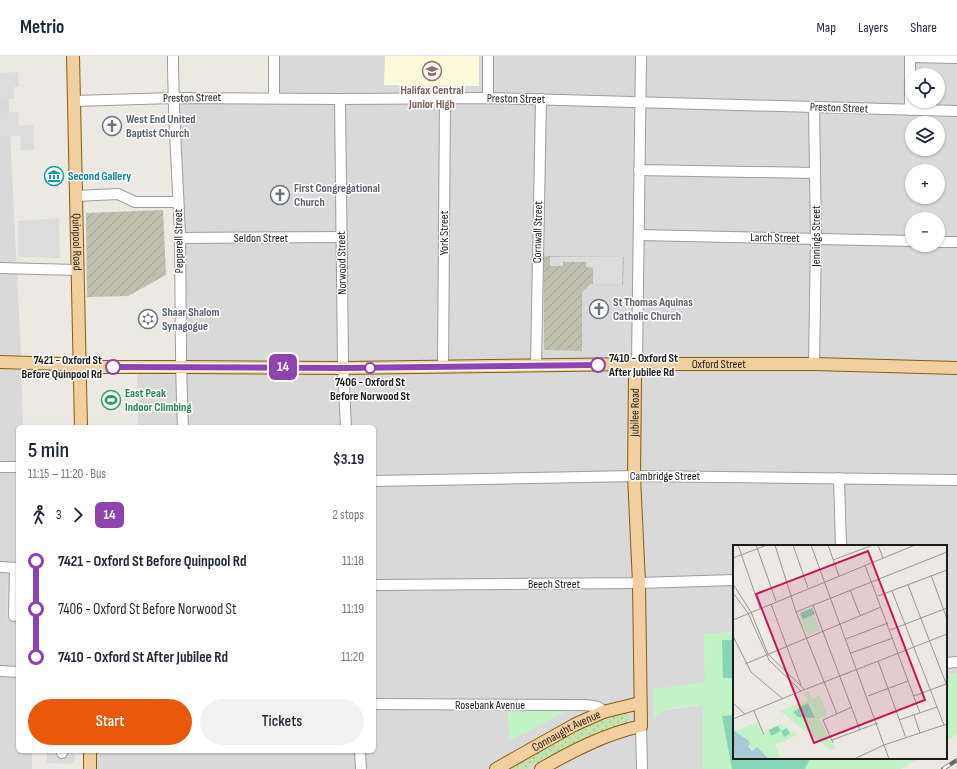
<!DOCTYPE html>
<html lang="en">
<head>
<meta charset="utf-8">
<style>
	body { margin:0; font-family:"Sofia Sans Condensed",sans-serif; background:#f2f2f3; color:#1f2937; height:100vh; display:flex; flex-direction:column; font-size:15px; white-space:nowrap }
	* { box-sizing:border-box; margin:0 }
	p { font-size:13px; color:#747a83 }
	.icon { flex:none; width:22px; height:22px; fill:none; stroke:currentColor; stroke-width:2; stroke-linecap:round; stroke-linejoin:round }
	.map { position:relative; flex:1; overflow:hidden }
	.sheet { position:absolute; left:16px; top:369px; width:360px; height:328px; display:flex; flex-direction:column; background:#fff; border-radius:6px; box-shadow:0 1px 3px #0004 }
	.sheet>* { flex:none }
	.badge { padding:0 8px; border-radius:6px; font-size:14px; line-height:26px }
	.buttons { position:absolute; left:905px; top:12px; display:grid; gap:8px }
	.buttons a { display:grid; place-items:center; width:40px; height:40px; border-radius:50%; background:#fff; box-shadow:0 1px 3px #0004; font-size:20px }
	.map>.badge { position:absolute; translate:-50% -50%; box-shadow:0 0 0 2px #fff }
	.legs { display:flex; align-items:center; gap:6px; height:44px; padding:0 12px; font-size:13px }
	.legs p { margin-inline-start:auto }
	.summary { display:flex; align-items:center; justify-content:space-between; height:68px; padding:0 12px }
	h1 { font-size:22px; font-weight:600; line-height:30px }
	.button { display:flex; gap:8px; margin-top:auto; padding:8px 12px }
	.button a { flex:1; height:46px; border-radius:24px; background:#ea580c; color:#fff; font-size:16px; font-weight:600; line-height:46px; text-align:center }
	.button a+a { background:#f2f2f3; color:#1f2937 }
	ul { padding:0 12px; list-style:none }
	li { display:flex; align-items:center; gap:14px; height:48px; font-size:15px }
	li i { display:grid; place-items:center; width:6px; height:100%; margin:0 5px; background:currentColor }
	li i::after { content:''; width:10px; height:10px; margin:-5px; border:3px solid; border-radius:50%; background:#fff }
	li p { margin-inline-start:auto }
	li:first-child i { background:linear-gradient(#0000 50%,currentColor 0) }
	li:last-child i { background:linear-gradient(currentColor 50%,#0000 0) }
	header { display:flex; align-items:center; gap:24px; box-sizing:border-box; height:56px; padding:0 20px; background:#fff; border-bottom:1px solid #e0e1e3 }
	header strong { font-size:19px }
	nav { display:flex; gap:22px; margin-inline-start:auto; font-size:14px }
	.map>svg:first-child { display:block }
</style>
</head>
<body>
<header>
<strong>Metrio</strong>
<nav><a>Map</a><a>Layers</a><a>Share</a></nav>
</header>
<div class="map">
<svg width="957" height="713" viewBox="0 0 957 713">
	<defs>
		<pattern id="construction-furrows" width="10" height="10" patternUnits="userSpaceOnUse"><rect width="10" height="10" fill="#bfbfaf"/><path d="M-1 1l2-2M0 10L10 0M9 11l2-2" fill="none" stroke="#a4a496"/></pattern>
		<pattern id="grass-dots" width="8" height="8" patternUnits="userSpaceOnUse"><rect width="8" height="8" fill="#c6e2ac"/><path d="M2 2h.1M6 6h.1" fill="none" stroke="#aac193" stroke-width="1.8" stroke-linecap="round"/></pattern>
	</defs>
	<rect width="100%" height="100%" fill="#ece9e2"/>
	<g fill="#dad9d9" fill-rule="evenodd">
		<path d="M279,0H385V29L479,30V0H957V617L946,619V490H734V576L704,578L705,626L653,634L654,663L657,658L664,654L703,649V713H90V695H374V371H138L137,317L187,314L171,41L278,44ZM912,19H938V45H912ZM912,67H938V93H912ZM912,115H938V141H912ZM912,163H938V189H912Z"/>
		<path d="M8,33L21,300L23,371H18V695H32V713H0V34Z"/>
	</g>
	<path fill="#fbfbdc" d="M385,0H479V30L384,29Z"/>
	<g fill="url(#construction-furrows)">
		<path d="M163,154L166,219L128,240L87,241L86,157Z"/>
		<path d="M544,200L624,201L623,229L591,228L582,236V295L544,294Z"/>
	</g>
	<path fill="url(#grass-dots)" d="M625,657L629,661L627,666L574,687L527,713H508L597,663Z"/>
	<g fill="#c2f3c6">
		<path d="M734,576V702H919L901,713H703V649C688,651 660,649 654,664L653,634L705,626L704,578Z"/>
		<path d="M957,617V679L946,685V619Z"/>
		<path d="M569,654L509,685L508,656Z"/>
	</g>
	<g fill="#87d4b6">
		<path d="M722,584H734V622H723Z"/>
		<path d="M734,659V702H810L805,713H732L722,660Z"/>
	</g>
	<g fill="#dcdcdc">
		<path d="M18,16L19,31H14V43H0V17Z"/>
		<path d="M18,56L19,70L33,69L34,94L21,95L20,80L0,81V57Z"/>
		<path d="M59,162L60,202L18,201V165Z"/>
		<path d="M550,201H623L622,229L593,228V212L586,211V206H563V210H550Z"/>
		<rect x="5" y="526" width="13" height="39"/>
		<path d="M47,695H74L75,703L71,708L47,707Z"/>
	</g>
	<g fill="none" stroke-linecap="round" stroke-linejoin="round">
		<defs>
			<g id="minor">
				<path d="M173,0C173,61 178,122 180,182C181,245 180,308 183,371"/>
				<path d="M910,0V54"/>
				<path d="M910,1L957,2"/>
				<path d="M274,42V0"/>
				<path d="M488,42V0"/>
				<path d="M340,43L343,309L346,371"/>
				<path d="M74,45L173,42L340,43L488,42L957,55"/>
				<path d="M814,51L816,183L814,308"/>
				<path d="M639,114L815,117"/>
				<path d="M76,140L118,138L135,146H178"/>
				<path d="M639,179L912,185"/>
				<path d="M180,182L342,181"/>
				<path d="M938,186H957"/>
				<path d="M0,212L77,214"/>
				<path d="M637,308L641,0"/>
				<path d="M536,309L541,43"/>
				<path d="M443,311L445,42"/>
				<path d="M0,411H18"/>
				<path d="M839,422L841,490"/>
				<path d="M374,425L634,420L957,424"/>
				<path d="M0,511L18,512"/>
				<path d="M374,529L639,527L734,524"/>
				<path d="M14,560L15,512"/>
				<path d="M946,607L957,606"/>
				<path d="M0,615L18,616"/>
				<path d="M374,648L585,649C592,650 599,649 603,656"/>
				<path d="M641,670L642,713"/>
				<path d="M360,695L361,713"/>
				<path d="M62,697V695"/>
			</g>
			<g id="major">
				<path id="s1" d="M73,0L81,371"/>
				<path id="s2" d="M0,306L64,308L94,311H180L343,312L637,308H814L957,312"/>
				<path d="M90,695V713"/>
				<path id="s3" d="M496,713L574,669L603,656L640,647"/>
				<path id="s4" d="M541,713C572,695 605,678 641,670L639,527L634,420L635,322L637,308"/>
			</g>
		</defs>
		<use href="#minor" stroke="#9d9d9d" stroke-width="12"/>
		<use href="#major" stroke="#855e0e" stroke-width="14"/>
		<use href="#minor" stroke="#fff" stroke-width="10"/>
		<use href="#major" stroke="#f2cfa1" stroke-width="12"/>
		<defs>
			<path id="rail" d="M943,713L957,704"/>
		</defs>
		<use href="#rail" stroke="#6a6a6a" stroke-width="4"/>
		<use href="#rail" stroke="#fff" stroke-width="2.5" stroke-dasharray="8" stroke-linecap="butt"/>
	</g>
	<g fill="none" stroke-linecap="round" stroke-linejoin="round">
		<defs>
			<path id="line-1" d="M113,311L343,312L598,309"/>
		</defs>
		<use href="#line-1" stroke="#fff" stroke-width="9"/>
		<use href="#line-1" stroke="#8e44ad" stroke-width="6"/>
	</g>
	<defs>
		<symbol id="school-ring" viewBox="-11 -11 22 22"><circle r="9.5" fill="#fff" stroke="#8d6e63" stroke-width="1.5"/><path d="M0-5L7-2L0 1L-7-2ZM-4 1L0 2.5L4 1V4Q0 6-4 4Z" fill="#8d6e63"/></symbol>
		<symbol id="church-ring" viewBox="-11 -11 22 22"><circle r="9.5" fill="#fff" stroke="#6b7280" stroke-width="1.5"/><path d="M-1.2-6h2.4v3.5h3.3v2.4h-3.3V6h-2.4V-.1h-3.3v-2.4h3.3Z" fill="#6b7280"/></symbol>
		<symbol id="museum-ring" viewBox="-11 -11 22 22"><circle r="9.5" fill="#fff" stroke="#0f9aa8" stroke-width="1.5"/><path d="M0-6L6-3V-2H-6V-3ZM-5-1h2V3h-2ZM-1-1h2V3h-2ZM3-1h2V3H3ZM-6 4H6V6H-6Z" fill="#0f9aa8"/></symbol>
		<symbol id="synagogue-ring" viewBox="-11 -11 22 22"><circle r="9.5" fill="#fff" stroke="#6b7280" stroke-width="1.5"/><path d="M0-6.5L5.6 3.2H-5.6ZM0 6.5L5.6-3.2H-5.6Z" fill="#6b7280"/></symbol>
		<symbol id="stadium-ring" viewBox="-11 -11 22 22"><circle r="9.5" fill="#fff" stroke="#2e9e5b" stroke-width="1.5"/><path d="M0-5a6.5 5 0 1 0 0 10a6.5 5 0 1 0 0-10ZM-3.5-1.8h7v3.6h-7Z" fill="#2e9e5b"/></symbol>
	</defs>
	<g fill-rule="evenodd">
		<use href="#school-ring" x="421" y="4" width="22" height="22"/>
		<use href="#church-ring" x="101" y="59" width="22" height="22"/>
		<use href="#museum-ring" x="43" y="109" width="22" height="22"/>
		<use href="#church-ring" x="269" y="128" width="22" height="22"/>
		<use href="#church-ring" x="588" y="242" width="22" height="22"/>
		<use href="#synagogue-ring" x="137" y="252" width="22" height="22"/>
		<use href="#stadium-ring" x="100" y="333" width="22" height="22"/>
	</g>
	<g fill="#fff" stroke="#8e44ad" stroke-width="2">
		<circle cx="598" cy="309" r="7"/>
		<circle cx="113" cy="311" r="7"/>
		<circle cx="370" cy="312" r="5"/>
	</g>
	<g text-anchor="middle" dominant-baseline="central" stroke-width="3" stroke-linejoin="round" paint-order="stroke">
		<g font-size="12" font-weight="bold" fill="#785e54" stroke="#fff">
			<text x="432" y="34">Halifax Central<tspan x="432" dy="14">Junior High</tspan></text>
		</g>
		<g font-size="12" fill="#1c1c1c" stroke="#fff">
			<text transform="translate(192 42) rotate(-1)">Preston Street</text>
			<text transform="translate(516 43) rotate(1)">Preston Street</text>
			<text transform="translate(839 52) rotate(2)">Preston Street</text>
			<text transform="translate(538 176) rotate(-89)">Cornwall Street</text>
			<text transform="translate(444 177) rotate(-90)">York Street</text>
			<text transform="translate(816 180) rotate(-90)">Jennings Street</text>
			<text x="261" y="182">Seldon Street</text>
			<text transform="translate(775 182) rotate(1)">Larch Street</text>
			<text transform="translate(179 185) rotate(-91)">Pepperell Street</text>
			<text stroke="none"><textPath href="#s1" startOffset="186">Quinpool Road</textPath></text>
			<text transform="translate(342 207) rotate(-91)">Norwood Street</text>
			<text stroke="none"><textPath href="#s2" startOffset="719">Oxford Street</textPath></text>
			<text stroke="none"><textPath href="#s4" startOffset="423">Jubilee Road</textPath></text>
			<text x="665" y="420">Cambridge Street</text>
			<text x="554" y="528">Beech Street</text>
			<text x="490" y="649">Rosebank Avenue</text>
			<text stroke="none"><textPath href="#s3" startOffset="80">Connaught Avenue</textPath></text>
		</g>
		<g font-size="12" font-weight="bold" fill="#5b616d" stroke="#fff" text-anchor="start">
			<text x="126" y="63">West End United<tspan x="126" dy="14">Baptist Church</tspan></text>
			<text x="294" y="132">First Congregational<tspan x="294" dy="14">Church</tspan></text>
			<text x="613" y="246">St Thomas Aquinas<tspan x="613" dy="14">Catholic Church</tspan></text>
			<text x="162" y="256">Shaar Shalom<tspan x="162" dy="14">Synagogue</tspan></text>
		</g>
		<g font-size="12" font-weight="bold" fill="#0d838f" stroke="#fff" text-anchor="start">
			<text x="68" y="120">Second Gallery</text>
		</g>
		<g font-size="12" font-weight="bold" fill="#1c1c1c" stroke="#fff" text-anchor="start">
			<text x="609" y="302">7410 - Oxford St<tspan x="609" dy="14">After Jubilee Rd</tspan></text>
			<text x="102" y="304" text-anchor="end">7421 - Oxford St<tspan x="102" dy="14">Before Quinpool Rd</tspan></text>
			<text x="370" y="326" text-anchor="middle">7406 - Oxford St<tspan x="370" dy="14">Before Norwood St</tspan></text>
		</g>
		<g font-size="12" font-weight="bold" fill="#27864d" stroke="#fff" text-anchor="start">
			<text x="125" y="337">East Peak<tspan x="125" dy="14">Indoor Climbing</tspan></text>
		</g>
	</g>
	<g transform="translate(733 489)">
		<rect width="214" height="214" fill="#ece9e2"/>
		<path d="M79,63L87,85L74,91L66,69ZM75,146L79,154L86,150L95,170L86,174L102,203L97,205L47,166L75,155L70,148ZM24,177L31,192L33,191L31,186L48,179L64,190L42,200L48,214H36L24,203L20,206L15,201L17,199L15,195L2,186Z" fill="#c2f3c6"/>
		<path d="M79,63L82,69L70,74L67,68ZM75,158L82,173L65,172L60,167ZM45,181L48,186L54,183L57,189L51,192L48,186L38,191L36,185Z" fill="#87d4b6"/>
		<path d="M0,185L15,195L17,199L15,201L19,206L24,202L36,214H0Z" fill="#a6cbd6"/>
		<path fill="none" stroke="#999793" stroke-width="1" d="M5,0L27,63M23,0L43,56M42,0L63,67L104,169M60,0L75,43M78,0L156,214M95,0L106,31M145,0L150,13M0,13L34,0M100,15L140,0M132,20L187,168M198,30L214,74M0,39L18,67L35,109L72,145M175,40L214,141M117,45L127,70M159,46L211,180M0,48L15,68L36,115L68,146L125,124M145,51L214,25M38,59L68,140M80,60L127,185M63,67L214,7M0,75L182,0M157,85L214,63M0,91L18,127L50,154M113,94L155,78M118,108L160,93M145,116L173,193M12,119L148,62M125,124L214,89M135,151L175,136M181,151L213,139M0,158L12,169M21,166L31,190M181,170L187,188M0,174L68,146M166,175L204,162M99,195L145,178M100,198L90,175L119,162M121,214L151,200L214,179"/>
		<path fill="#c2185b" fill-opacity="0.15" stroke="#c2185b" stroke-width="2" d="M135,6L192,155L81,198L23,49Z"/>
		<rect width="214" height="214" fill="none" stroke="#1c1c1c" stroke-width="2"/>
	</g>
</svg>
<div class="buttons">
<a><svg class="icon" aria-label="locate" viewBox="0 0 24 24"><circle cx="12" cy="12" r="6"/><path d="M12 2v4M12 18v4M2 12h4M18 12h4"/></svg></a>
<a><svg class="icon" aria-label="layers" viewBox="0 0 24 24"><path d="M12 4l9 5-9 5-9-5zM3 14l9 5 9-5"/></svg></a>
<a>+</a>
<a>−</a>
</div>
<b class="badge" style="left:283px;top:311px;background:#8e44ad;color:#fff">14</b>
<section class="sheet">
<div class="summary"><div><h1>5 min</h1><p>11:15 – 11:20 · Bus</p></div><b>$3.19</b></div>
<div class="legs"><svg class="icon" aria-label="walk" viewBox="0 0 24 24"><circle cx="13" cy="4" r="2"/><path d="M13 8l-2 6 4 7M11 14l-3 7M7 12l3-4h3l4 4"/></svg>3<svg class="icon" aria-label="forward" viewBox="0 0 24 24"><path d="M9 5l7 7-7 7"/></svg><b class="badge" style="background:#8e44ad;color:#fff">14</b><p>2 stops</p></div>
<ul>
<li><i style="color:#8e44ad"></i><b>7421 - Oxford St Before Quinpool Rd</b><p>11:18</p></li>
<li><i style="color:#8e44ad"></i><span>7406 - Oxford St Before Norwood St</span><p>11:19</p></li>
<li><i style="color:#8e44ad"></i><b>7410 - Oxford St After Jubilee Rd</b><p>11:20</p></li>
</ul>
<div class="button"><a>Start</a><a>Tickets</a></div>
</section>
</div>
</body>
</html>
